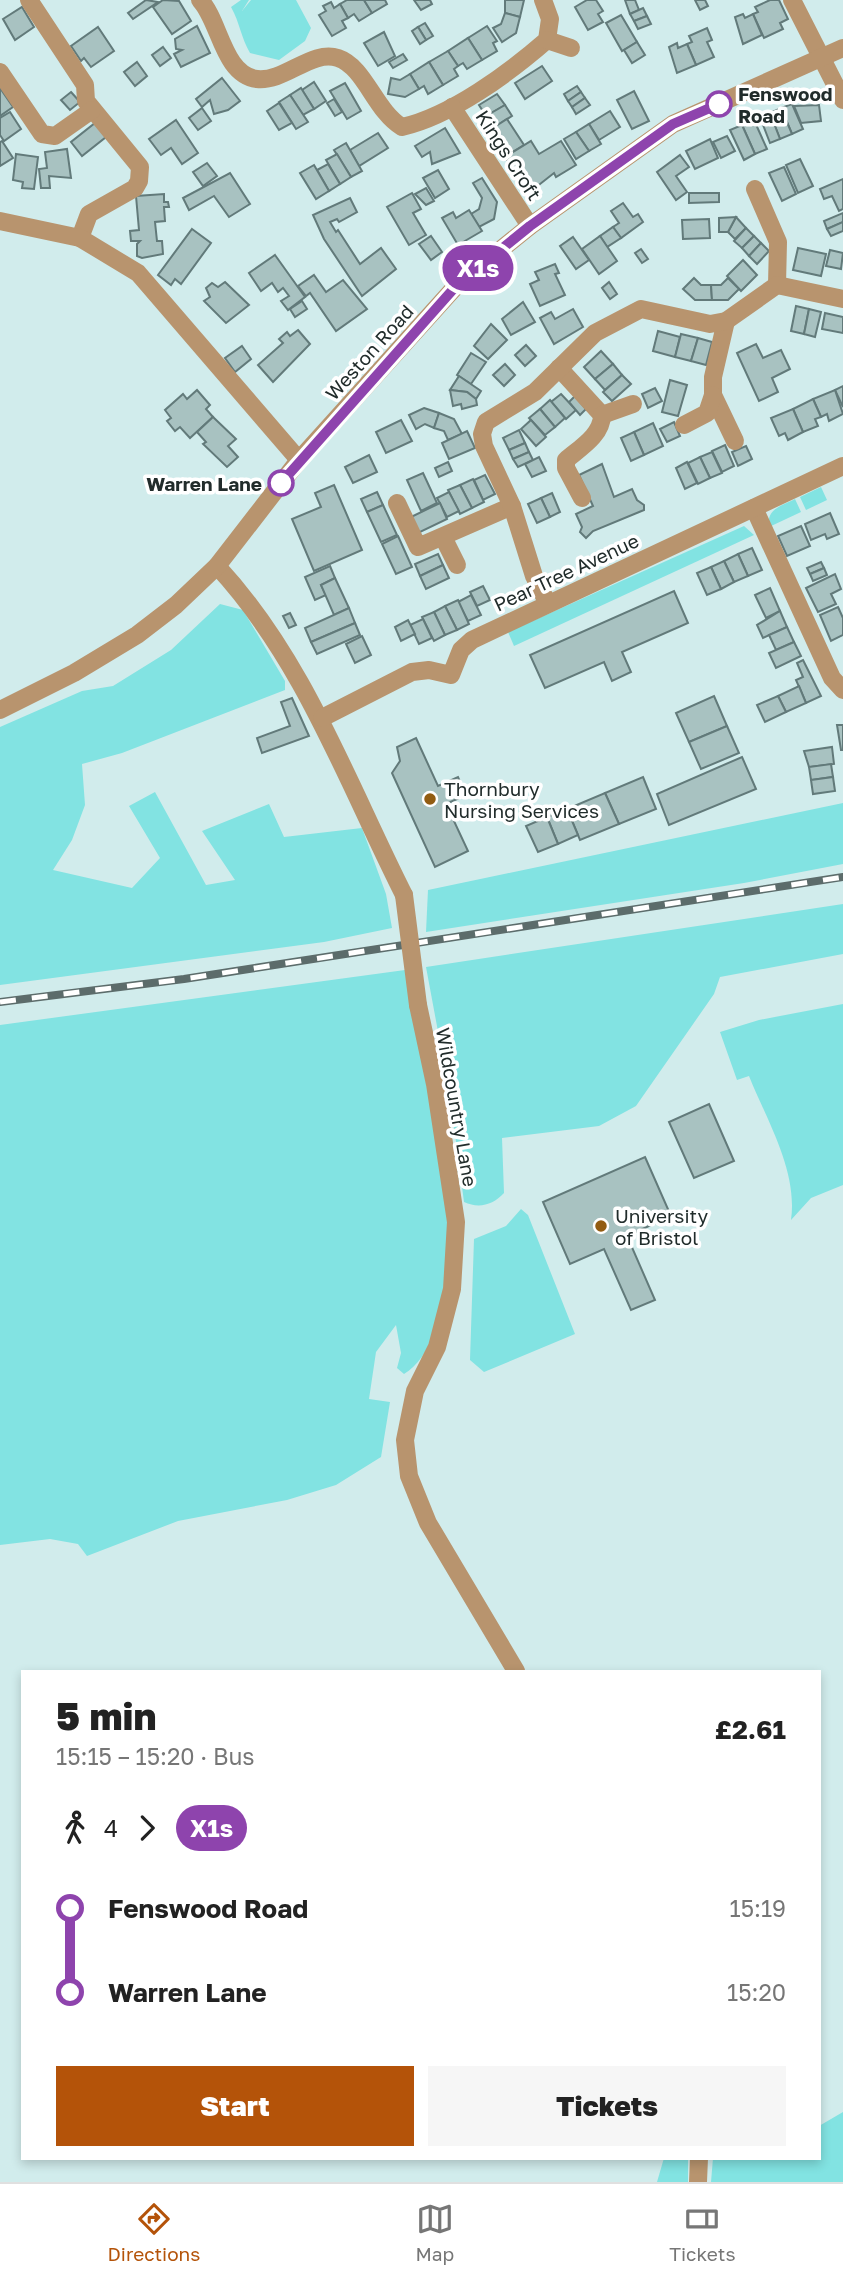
<!DOCTYPE html>
<html lang="en">
<head>
<meta charset="utf-8">
<style>
	body { margin:0; font-family:"Golos Text",sans-serif; background:#f6f6f6; color:#222; height:100vh; display:flex; flex-direction:column; font-size:26px; white-space:nowrap }
	* { box-sizing:border-box; margin:0 }
	p { font-size:23px; color:#767676 }
	.icon { flex:none; width:38px; height:38px; fill:none; stroke:currentColor; stroke-width:2; stroke-linecap:round; stroke-linejoin:round }
	.map { position:relative; flex:1; overflow:hidden }
	.side { position:absolute; left:21px; top:1670px; width:800px; height:490px; display:flex; flex-direction:column; background:#fff; border-radius:0px; box-shadow:0 4px 10px #0003 }
	.side>* { flex:none }
	.badge { padding:0 14px; border-radius:23px; font-size:24px; line-height:46px }
	.map>.badge { position:absolute; translate:-50% -50%; box-shadow:0 0 0 4px #fff }
	.legs { display:flex; align-items:center; gap:10px; height:77px; padding:0 35px; font-size:23px }
	.legs p { margin-inline-start:auto }
	.overview { display:flex; align-items:center; justify-content:space-between; height:119px; padding:0 35px }
	h1 { font-size:38px; font-weight:800; line-height:52px }
	.button { display:flex; gap:14px; margin-top:auto; padding:14px 35px }
	.button a { flex:1; height:80px; border-radius:0px; background:#b45309; color:#fff; font-size:28px; font-weight:800; line-height:80px; text-align:center }
	.button a+a { background:#f6f6f6; color:#222 }
	ul { padding:0 35px; list-style:none }
	li { display:flex; align-items:center; gap:24px; height:84px; font-size:26px }
	li i { display:grid; place-items:center; width:10px; height:100%; margin:0 9px; background:currentColor }
	li i::after { content:''; width:18px; height:18px; margin:-9px; border:5px solid; border-radius:50%; background:#fff }
	li p { margin-inline-start:auto }
	li:first-child i { background:linear-gradient(#0000 50%,currentColor 0) }
	li:last-child i { background:linear-gradient(currentColor 50%,#0000 0) }
	.dock { display:flex; justify-content:space-around; align-items:center; height:98px; border-top:2px solid #e0e0e0; background:#fff; font-size:19px; color:#767676 }
	.dock a { display:grid; justify-items:center; gap:4px }
	.dock .active { color:#b45309 }
	.map>svg:first-child { display:block }
</style>
</head>
<body>
<div class="map">
<svg width="843" height="2182" viewBox="0 0 843 2182">
	<rect width="100%" height="100%" fill="#d1ecec"/>
	<g fill="#82e3e2">
		<path d="M241,0H249L242,11L251,0H296L311,28L305,41L279,60L250,53C241,38 240,23 231,7Z"/>
		<path d="M821,487L827,500L806,510L800,497Z"/>
		<path d="M795,499L801,512L769,527C766,509 781,506 795,499Z"/>
		<path d="M744,526L754,535L514,646L508,632Z"/>
		<path d="M220,604L243,610L285,681V690L122,753L82,764L85,805L72,840L53,870L132,888L160,858L129,806L155,792L206,885L235,880L202,831L269,804L284,837L362,828L386,894L392,928L324,942L0,985V727L82,691L113,686L171,650Z"/>
		<path d="M843,803V864L744,883L426,932L428,890Z"/>
		<path d="M843,904V954L720,977L714,994L636,1106L599,1126L502,1138L504,1193C493,1205 479,1209 464,1202L450,1096L426,967Z"/>
		<path d="M405,970C417,1031 429,1092 439,1153C442,1176 448,1199 450,1222C452,1263 443,1352 404,1374L397,1368L401,1353L396,1325L376,1352L369,1399L390,1402L381,1457L336,1485L287,1500L178,1521L87,1556L78,1544L50,1539L0,1545V1025Z"/>
		<path d="M843,1004V1185L811,1198L791,1220C798,1171 767,1121 749,1076L737,1080L720,1032L759,1020Z"/>
		<path d="M521,1209L528,1215L575,1334L484,1372L470,1360L474,1239L506,1226Z"/>
		<path d="M843,2112V2182H711L713,2158H819V2126Z"/>
		<path d="M664,2158H688V2182H657Z"/>
	</g>
	<g fill="#a8c2c1" stroke="#627a7a" stroke-width="2">
		<path d="M146,0L158,2L133,19L128,13Z"/>
		<path d="M163,0L179,1L191,21L172,34L153,7Z"/>
		<path d="M347,0H364L372,13L359,21L354,14L348,18L340,4Z"/>
		<path d="M364,0H385L387,4L372,13Z"/>
		<path d="M414,0H430L432,4L421,10Z"/>
		<path d="M505,0H524L520,17L505,13Z"/>
		<path d="M587,0H596L603,11L598,14L603,22L588,30L575,7Z"/>
		<path d="M625,0H635L639,10L630,14Z"/>
		<path d="M695,0H705L708,6L700,10Z"/>
		<path d="M770,0H779L788,19L780,23L783,29L764,38L753,14L758,12L755,7Z"/>
		<path d="M331,2L334,8L340,4L348,18L342,21L346,28L332,36L319,15L326,11L323,6Z"/>
		<path d="M22,7L34,27L15,40L3,19Z"/>
		<path d="M643,8L647,16L634,21L630,14Z"/>
		<path d="M505,13L520,17L516,33L502,42L493,28L501,24Z"/>
		<path d="M743,14L745,18L753,14L762,35L743,44L735,17Z"/>
		<path d="M621,15L637,42L622,51L606,23Z"/>
		<path d="M647,16L651,24L638,29L634,21Z"/>
		<path d="M425,23L433,36L426,40L418,27Z"/>
		<path d="M197,26L210,53L181,67L174,54L182,50L176,49L175,39Z"/>
		<path d="M487,26L497,41L493,43L497,51L482,60L468,38Z"/>
		<path d="M98,27L114,51L91,67L84,58L81,61L71,46Z"/>
		<path d="M418,27L426,40L420,44L412,31Z"/>
		<path d="M707,28L712,40L707,42L714,57L696,65L687,44L692,42L689,36Z"/>
		<path d="M384,32L395,56L378,66L364,43Z"/>
		<path d="M468,38L482,60L467,69L463,63L458,66L448,51Z"/>
		<path d="M637,42L645,55L632,63L624,50Z"/>
		<path d="M677,43L678,48L687,44L696,65L677,73L669,47Z"/>
		<path d="M163,47L171,58L160,66L152,55Z"/>
		<path d="M448,51L458,66L454,69L458,76L443,85L429,62Z"/>
		<path d="M403,54L407,60L393,68L389,62Z"/>
		<path d="M137,62L147,76L135,86L124,72Z"/>
		<path d="M429,62L443,85L428,94L424,86L419,89L410,74Z"/>
		<path d="M542,66L552,81L525,99L515,83Z"/>
		<path d="M410,74L419,89L405,97L388,94L391,78L400,80Z"/>
		<path d="M222,78L240,101L228,110L214,114L210,100L202,107L196,99Z"/>
		<path d="M314,82L326,101L314,109L302,90Z"/>
		<path d="M345,83L361,111L347,119L330,91Z"/>
		<path d="M577,86L581,92L568,101L564,94Z"/>
		<path d="M0,88L13,107L0,116Z"/>
		<path d="M301,88L314,109L303,115L290,95Z"/>
		<path d="M634,91L649,121L632,129L617,100Z"/>
		<path d="M71,92L80,102L70,110L61,100Z"/>
		<path d="M581,92L585,98L572,107L568,101Z"/>
		<path d="M497,94L505,105L486,116L479,105Z"/>
		<path d="M290,95L308,122L296,129L279,102Z"/>
		<path d="M585,98L590,105L576,114L572,107Z"/>
		<path d="M334,99L342,112L335,116L327,103Z"/>
		<path d="M279,103L292,123L279,130L267,111Z"/>
		<path d="M792,104L803,129L792,134L781,108Z"/>
		<path d="M505,105L512,116L493,128L486,116Z"/>
		<path d="M819,105L821,121L801,123L794,106Z"/>
		<path d="M202,108L211,121L198,130L189,118Z"/>
		<path d="M781,108L792,134L780,139L770,113Z"/>
		<path d="M610,111L620,127L599,140L589,124Z"/>
		<path d="M10,112L21,129L4,141L0,135V118Z"/>
		<path d="M770,113L780,139L770,143L760,117Z"/>
		<path d="M507,119L524,145L509,154L493,128Z"/>
		<path d="M176,120L198,153L182,164L171,148L161,155L149,139Z"/>
		<path d="M754,120L767,149L755,154L742,125Z"/>
		<path d="M95,123L106,137L82,156L71,142Z"/>
		<path d="M589,124L601,144L589,151L576,132Z"/>
		<path d="M742,125L755,154L744,160L730,130Z"/>
		<path d="M445,128L460,153L432,164L430,152L422,157L415,146Z"/>
		<path d="M576,132L589,151L576,159L564,139Z"/>
		<path d="M378,133L388,148L359,166L350,150Z"/>
		<path d="M727,136L735,151L721,158L713,142Z"/>
		<path d="M710,139L718,158L695,169L686,151Z"/>
		<path d="M2,141L13,158L0,166V142Z"/>
		<path d="M531,141L539,154L561,141L576,165L556,177L554,173L535,188L527,186L520,171L516,173L505,157Z"/>
		<path d="M346,143L362,171L351,177L334,150Z"/>
		<path d="M67,149L71,178L49,176L50,188H41L39,169L47,168L45,152Z"/>
		<path d="M16,154L38,157L34,189L22,188L23,182L13,180Z"/>
		<path d="M337,154L351,177L340,184L326,160Z"/>
		<path d="M680,155L689,167L676,176L687,192L676,200L657,172Z"/>
		<path d="M800,159L813,186L798,193L786,165Z"/>
		<path d="M207,163L217,176L203,186L193,172Z"/>
		<path d="M328,164L340,184L329,191L317,170Z"/>
		<path d="M314,165L329,191L316,199L300,173Z"/>
		<path d="M784,167L796,194L782,201L769,173Z"/>
		<path d="M438,170L449,189L435,198L423,178Z"/>
		<path d="M230,173L250,204L229,217L214,196L189,210L183,198Z"/>
		<path d="M482,178L497,202L494,219L479,227L471,214L479,209L482,198L473,183Z"/>
		<path d="M843,179V209L839,211L832,196L824,199L820,189Z"/>
		<path d="M426,188L434,201L426,205L415,194Z"/>
		<path d="M412,193L421,209L413,213L426,235L409,245L387,207Z"/>
		<path d="M689,193H719V202L689,203Z"/>
		<path d="M164,194V202H168L169,207H164L165,221L155,222L157,241H162L163,254L142,258L137,256V244L140,241H131L130,231L139,230L136,196Z"/>
		<path d="M350,198L357,212L339,222L337,219L330,222L336,232L338,230L360,264L381,248L396,269L362,296L324,239L313,215Z"/>
		<path d="M623,203L633,217L638,214L643,222L621,238L613,227L619,223L611,211Z"/>
		<path d="M469,210L482,231L458,245L442,218L453,212L456,218Z"/>
		<path d="M843,213V222L827,229L824,221Z"/>
		<path d="M736,217L746,228L735,239L728,232Z"/>
		<path d="M736,217L728,232H719V218Z"/>
		<path d="M709,219L710,238L683,239L682,220Z"/>
		<path d="M843,222V231L831,236L827,229Z"/>
		<path d="M613,227L621,238L607,247L600,236Z"/>
		<path d="M746,228L754,236L742,248L734,241Z"/>
		<path d="M192,229L211,243L181,284L175,279L171,285L158,275Z"/>
		<path d="M431,236L442,252L431,260L419,244Z"/>
		<path d="M600,236L617,261L599,274L582,249Z"/>
		<path d="M754,236L761,243L749,256L742,248Z"/>
		<path d="M573,237L589,260L576,269L560,246Z"/>
		<path d="M761,243L769,251L757,264L749,256Z"/>
		<path d="M798,248L826,254L821,276L793,270Z"/>
		<path d="M641,249L648,259L642,263L635,253Z"/>
		<path d="M830,250L843,253L841,269L826,266Z"/>
		<path d="M275,255L305,297L288,310L281,301L289,296L283,288L278,292L272,283L261,291L249,273Z"/>
		<path d="M743,260L757,275L741,291L727,276Z"/>
		<path d="M555,264L559,273L555,274L565,295L540,306L530,284L539,280L535,272Z"/>
		<path d="M314,275L326,292L343,280L367,309L336,331L310,293L306,296L298,286Z"/>
		<path d="M694,278L701,285H711L712,300H695L683,289Z"/>
		<path d="M728,278L739,289L728,300H712L711,285H721Z"/>
		<path d="M225,282L249,305L226,323L204,301L210,297L206,288L212,283L218,287Z"/>
		<path d="M609,282L617,294L610,299L602,288Z"/>
		<path d="M302,301L307,309L295,317L290,309Z"/>
		<path d="M523,302L535,322L511,335L502,319Z"/>
		<path d="M796,306L809,309L804,334L791,331Z"/>
		<path d="M573,309L583,327L554,344L540,318L551,312L555,319Z"/>
		<path d="M809,309L821,312L815,337L804,334Z"/>
		<path d="M825,313L843,317V333L822,329Z"/>
		<path d="M491,324L507,340L488,359L474,346Z"/>
		<path d="M298,330L310,344L273,382L258,365L283,343L279,339L287,332L290,336Z"/>
		<path d="M658,331L680,337L675,357L653,351Z"/>
		<path d="M681,334L698,338L691,361L675,357Z"/>
		<path d="M698,338L712,342L706,365L691,361Z"/>
		<path d="M756,344L763,358L781,350L790,369L772,378L778,392L759,401L737,353Z"/>
		<path d="M526,345L536,356L525,366L515,355Z"/>
		<path d="M242,346L251,359L235,372L225,358Z"/>
		<path d="M601,351L613,364L595,379L584,367Z"/>
		<path d="M471,353L486,362L471,384L457,375Z"/>
		<path d="M505,364L515,375L504,386L493,375Z"/>
		<path d="M613,364L622,375L605,390L595,379Z"/>
		<path d="M622,375L631,384L612,401L603,392Z"/>
		<path d="M459,376L481,391L476,399L467,392L450,390Z"/>
		<path d="M670,380L687,385L678,416L662,412Z"/>
		<path d="M843,386V407L835,390Z"/>
		<path d="M655,388L662,401L648,408L642,394Z"/>
		<path d="M197,390L210,405L206,409L213,417L190,438L180,427L175,431L167,421L171,418L165,410L183,394L187,399Z"/>
		<path d="M450,390L467,392L476,399L477,405L462,409L461,404L453,406Z"/>
		<path d="M835,390L843,414L829,421L827,414L821,417L813,399Z"/>
		<path d="M561,394L576,410L566,419L551,402Z"/>
		<path d="M575,396L586,409L580,415L569,402Z"/>
		<path d="M813,399L821,417L815,419L818,426L803,432L793,409Z"/>
		<path d="M550,400L565,418L555,427L540,409Z"/>
		<path d="M424,408L439,413L434,428L425,424L416,429L409,415Z"/>
		<path d="M540,409L555,427L545,435L529,418Z"/>
		<path d="M793,409L803,432L788,440L785,433L779,436L771,418Z"/>
		<path d="M439,413L454,419L462,434L448,440L444,431L434,428Z"/>
		<path d="M213,417L236,439L228,446L238,457L227,467L203,444L206,442L197,432Z"/>
		<path d="M401,420L412,441L386,453L376,432Z"/>
		<path d="M531,420L546,437L536,446L521,429Z"/>
		<path d="M674,422L680,436L667,442L660,429Z"/>
		<path d="M653,423L663,446L644,455L634,432Z"/>
		<path d="M519,430L525,443L509,450L503,438Z"/>
		<path d="M467,431L475,448L449,459L442,443Z"/>
		<path d="M634,432L644,455L631,461L621,438Z"/>
		<path d="M525,443L529,452L513,459L509,450Z"/>
		<path d="M725,445L734,466L722,472L712,451Z"/>
		<path d="M746,446L752,459L738,466L732,452Z"/>
		<path d="M529,452L533,460L518,467L513,459Z"/>
		<path d="M712,452L722,473L710,478L700,457Z"/>
		<path d="M369,455L377,472L353,483L345,467Z"/>
		<path d="M539,457L546,471L532,477L525,464Z"/>
		<path d="M700,457L710,478L698,484L688,463Z"/>
		<path d="M448,462L452,471L439,477L435,468Z"/>
		<path d="M687,462L697,483L685,489L676,468Z"/>
		<path d="M602,464L614,497L632,489L637,500L644,505V510L593,531L586,538L580,532L582,527L576,514L593,506L579,475Z"/>
		<path d="M423,473L437,503L421,511L407,480Z"/>
		<path d="M485,475L495,494L483,500L474,480Z"/>
		<path d="M473,479L484,502L472,508L460,485Z"/>
		<path d="M334,485L362,550L314,571L292,519L321,507L315,493Z"/>
		<path d="M460,485L472,508L460,514L448,490Z"/>
		<path d="M377,492L383,505L367,512L361,499Z"/>
		<path d="M449,492L459,511L447,517L437,498Z"/>
		<path d="M552,493L560,512L550,517L541,498Z"/>
		<path d="M541,498L550,517L537,523L528,504Z"/>
		<path d="M440,503L447,519L418,533L411,517Z"/>
		<path d="M383,505L397,535L381,542L367,512Z"/>
		<path d="M830,513L839,534L827,539L825,534L811,540L805,524Z"/>
		<path d="M801,526L810,546L787,556L778,536Z"/>
		<path d="M398,536L412,567L396,574L382,544Z"/>
		<path d="M752,548L762,570L748,576L738,554Z"/>
		<path d="M438,554L443,565L420,576L415,564Z"/>
		<path d="M738,554L748,576L734,582L724,561Z"/>
		<path d="M724,561L734,582L721,589L711,567Z"/>
		<path d="M821,562L824,568L810,574L807,568Z"/>
		<path d="M443,565L449,578L426,589L420,576Z"/>
		<path d="M330,566L335,578L321,585L326,595L315,600L305,577Z"/>
		<path d="M711,567L721,589L707,595L697,573Z"/>
		<path d="M824,568L827,575L813,581L810,574Z"/>
		<path d="M835,574L841,589L831,594L836,604L818,612L806,588Z"/>
		<path d="M335,578L349,608L334,615L321,585Z"/>
		<path d="M483,586L490,600L477,606L470,592Z"/>
		<path d="M770,588L780,611L766,618L755,595Z"/>
		<path d="M674,591L688,623L622,652L631,672L612,681L604,662L545,688L530,655Z"/>
		<path d="M471,595L481,615L468,621L458,602Z"/>
		<path d="M458,600L469,624L457,630L445,606Z"/>
		<path d="M445,606L457,630L445,635L434,612Z"/>
		<path d="M838,607L843,618V635L831,641L820,615Z"/>
		<path d="M349,608L355,623L311,642L305,628Z"/>
		<path d="M780,611L787,627L763,638L757,625Z"/>
		<path d="M434,612L445,635L434,641L422,617Z"/>
		<path d="M290,613L296,625L289,628L283,616Z"/>
		<path d="M423,619L432,638L419,644L410,625Z"/>
		<path d="M408,620L415,634L401,641L395,627Z"/>
		<path d="M355,623L360,635L317,654L311,642Z"/>
		<path d="M787,627L794,642L776,650L769,635Z"/>
		<path d="M362,636L371,655L355,663L346,644Z"/>
		<path d="M794,642L801,656L776,668L769,653Z"/>
		<path d="M803,660L821,696L806,703L796,680L803,677L797,663Z"/>
		<path d="M799,686L806,703L786,712L778,696Z"/>
		<path d="M714,696L727,726L689,742L676,713Z"/>
		<path d="M778,696L786,712L765,722L757,705Z"/>
		<path d="M292,698L309,736L262,753L257,738L290,726L281,702Z"/>
		<path d="M837,725H843V750H841Z"/>
		<path d="M727,726L739,753L701,769L689,742Z"/>
		<path d="M416,738L438,786L458,777L466,795L446,804L468,851L435,867L392,773L400,761L397,747Z"/>
		<path d="M832,747L834,764L809,767L804,751Z"/>
		<path d="M742,757L756,789L669,825L657,794Z"/>
		<path d="M831,764L833,777L811,780L809,767Z"/>
		<path d="M643,777L656,809L619,824L605,793Z"/>
		<path d="M833,777L835,791L813,794L811,780Z"/>
		<path d="M605,793L619,824L580,840L567,809Z"/>
		<path d="M567,809L578,835L558,844L547,817Z"/>
		<path d="M547,817L558,844L538,852L526,826Z"/>
		<path d="M709,1104L734,1161L694,1178L669,1122Z"/>
		<path d="M645,1157L671,1216L627,1236L655,1300L631,1310L604,1249L570,1264L543,1202Z"/>
	</g>
	<g fill="none" stroke-linecap="round" stroke-linejoin="round">
		<g stroke="#b8946e" stroke-width="18">
			<path d="M29,0L85,85L86,101L140,167L139,181L135,188L89,214L80,238"/>
			<path d="M200,0C220,21 223,75 257,79C285,82 312,49 338,58C365,67 375,111 402,127C451,116 509,73 547,40L550,19L543,0"/>
			<path d="M792,0L843,100"/>
			<path d="M547,40L571,48"/>
			<path d="M0,72L42,134L55,136L92,110"/>
			<path d="M452,107L530,226"/>
			<path d="M755,189L778,242L777,285"/>
			<path d="M0,221L80,238L138,273L299,460"/>
			<path d="M726,321L713,377V395L735,441"/>
			<path d="M559,368L602,415C602,435 580,448 566,460V468L582,498"/>
			<path d="M602,415L633,404"/>
			<path d="M684,425L707,413L713,395"/>
			<path d="M397,503L418,547L512,506"/>
			<path d="M754,508L832,678L843,690"/>
			<path d="M443,537L457,565"/>
			<path d="M217,566C304,660 347,782 404,895"/>
			<path d="M547,602L534,576L512,506L484,446L482,434L486,422L535,392L595,333L641,309L710,324L726,321L777,285L843,299"/>
			<path d="M322,718L412,672L429,670L451,675L461,650L472,640L843,466"/>
			<path d="M418,1005L435,1084L456,1222L452,1289L437,1347L415,1391L405,1440L409,1476L428,1523L516,1671"/>
			<path d="M698,2182L699,2158"/>
		</g>
		<path stroke="#b8946e" stroke-width="18" d="M0,710L74,673L137,635L176,605L217,566L299,460L457,285L530,226L673,124L843,48"/>
		<defs>
			<path id="rail" d="M0,1002L184,979L843,877"/>
		</defs>
		<use href="#rail" stroke="#5c6c6b" stroke-width="8"/>
		<use href="#rail" stroke="#fff" stroke-width="5" stroke-dasharray="16" stroke-linecap="butt"/>
		<path stroke="#b8946e" stroke-width="18" d="M404,895L418,1005"/>
	</g>
	<g fill="none" stroke-linecap="round" stroke-linejoin="round">
		<defs>
			<path id="line-1" d="M281,483L457,285L530,226L673,124L719,104"/>
		</defs>
		<use href="#line-1" stroke="#fff" stroke-width="16"/>
		<use href="#line-1" stroke="#8e44ad" stroke-width="10"/>
	</g>
	<g fill="#fff" stroke="#8e44ad" stroke-width="3.5">
		<circle cx="719" cy="104" r="12"/>
		<circle cx="281" cy="483" r="12"/>
	</g>
	<g fill="#925c12" stroke="#fff" stroke-width="2.5">
		<circle cx="430" cy="799" r="7"/>
		<circle cx="601" cy="1226" r="7"/>
	</g>
	<g text-anchor="middle" dominant-baseline="central" stroke-width="7" stroke-linejoin="round" paint-order="stroke">
		<g font-size="19" font-weight="bold" fill="#212c2b" stroke="#fff" text-anchor="start">
			<text x="738" y="93">Fenswood<tspan x="738" dy="22">Road</tspan></text>
			<text x="262" y="483" text-anchor="end">Warren Lane</text>
		</g>
		<g font-size="19" fill="#212c2b" stroke="#fff">
			<text transform="translate(509 155) rotate(57)">Kings Croft</text>
			<text transform="translate(369 352) rotate(-48)">Weston Road</text>
			<text transform="translate(566 572) rotate(-25)">Pear Tree Avenue</text>
			<text transform="translate(457 1107) rotate(80)">Wildcountry Lane</text>
		</g>
		<g font-size="19" fill="#212c2b" stroke="#fff" text-anchor="start">
			<text x="444" y="788">Thornbury<tspan x="444" dy="22">Nursing Services</tspan></text>
			<text x="615" y="1215">University<tspan x="615" dy="22">of Bristol</tspan></text>
		</g>
	</g>
</svg>
<b class="badge" style="left:478px;top:268px;background:#8e44ad;color:#fff">X1s</b>
<section class="side">
<div class="overview"><div><h1>5 min</h1><p>15:15 – 15:20 · Bus</p></div><b>£2.61</b></div>
<div class="legs"><svg class="icon" aria-label="walk" viewBox="0 0 24 24"><circle cx="13" cy="4" r="2"/><path d="M13 8l-2 6 4 7M11 14l-3 7M7 12l3-4h3l4 4"/></svg>4<svg class="icon" aria-label="forward" viewBox="0 0 24 24"><path d="M9 5l7 7-7 7"/></svg><b class="badge" style="background:#8e44ad;color:#fff">X1s</b></div>
<ul>
<li><i style="color:#8e44ad"></i><b>Fenswood Road</b><p>15:19</p></li>
<li><i style="color:#8e44ad"></i><b>Warren Lane</b><p>15:20</p></li>
</ul>
<div class="button"><a>Start</a><a>Tickets</a></div>
</section>
</div>
<nav class="dock">
<a class="active"><svg class="icon" aria-label="directions" viewBox="0 0 24 24"><path d="M12 3l9 9-9 9-9-9zM9 14v-3h6M13 9l2 2-2 2"/></svg>Directions</a>
<a><svg class="icon" aria-label="map" viewBox="0 0 24 24"><path d="M3 6l6-2 6 2 6-2v14l-6 2-6-2-6 2zM9 4v14M15 6v14"/></svg>Map</a>
<a><svg class="icon" aria-label="tickets" viewBox="0 0 24 24"><path d="M3 7h18v10H3zM15 7v10"/></svg>Tickets</a>
</nav>
</body>
</html>
